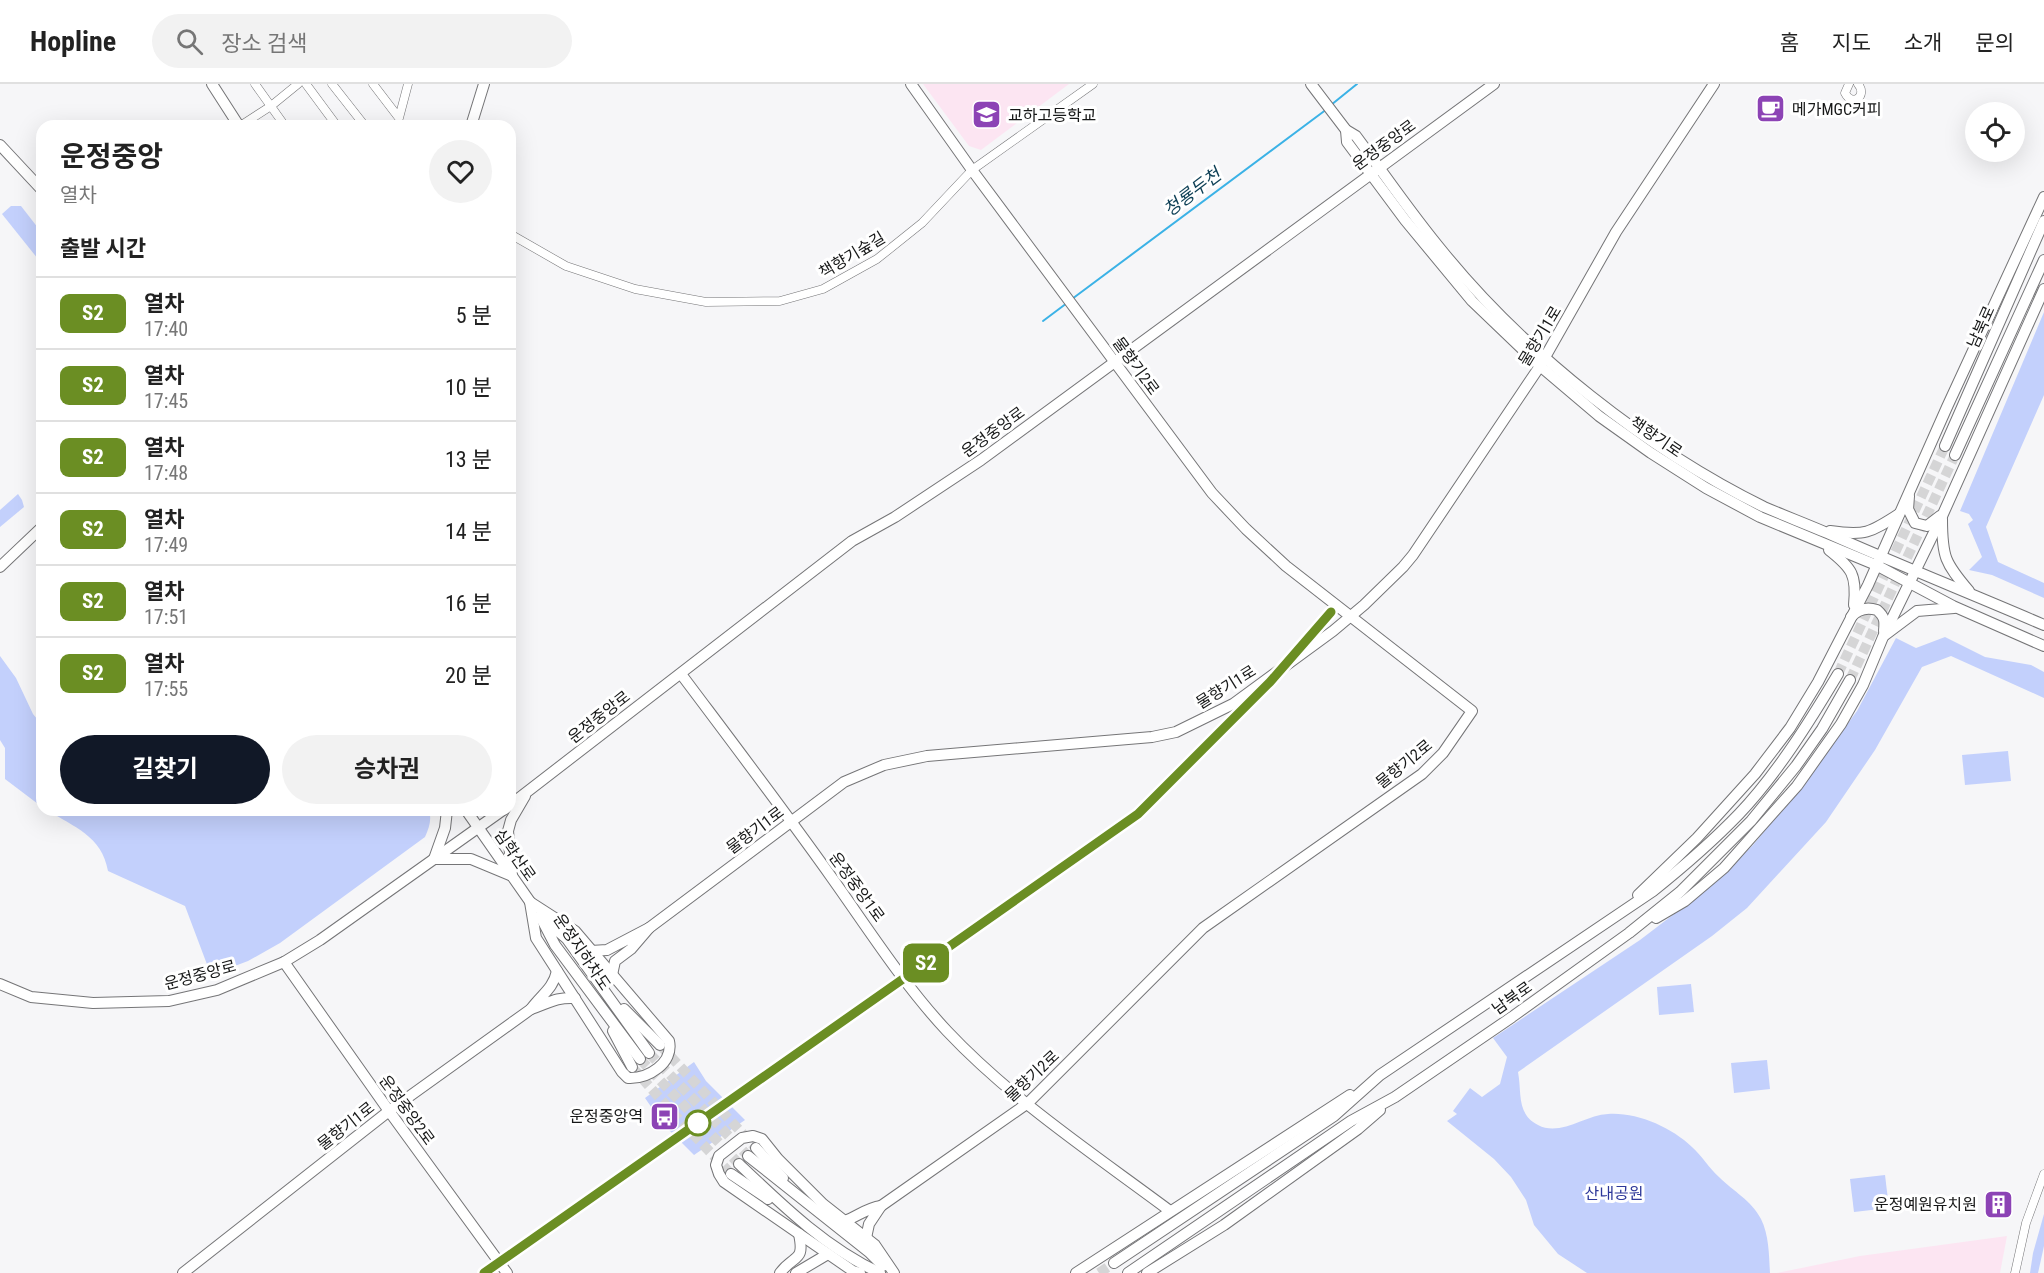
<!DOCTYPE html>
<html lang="ko">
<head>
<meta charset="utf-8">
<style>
	body { margin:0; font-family:"Roboto Condensed","Noto Sans KR",sans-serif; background:#f2f2f2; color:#222; height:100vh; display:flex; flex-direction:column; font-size:22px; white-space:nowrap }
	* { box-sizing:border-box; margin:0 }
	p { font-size:20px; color:#767676 }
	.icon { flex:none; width:33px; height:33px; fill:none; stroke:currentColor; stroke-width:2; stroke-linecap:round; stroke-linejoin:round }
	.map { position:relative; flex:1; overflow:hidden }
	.panel { position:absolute; left:36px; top:36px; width:480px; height:696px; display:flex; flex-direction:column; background:#fff; border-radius:18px; box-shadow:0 6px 24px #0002 }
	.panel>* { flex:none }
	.badge { padding:0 12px; border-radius:9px; font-size:21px; line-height:39px }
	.controls { position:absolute; left:1965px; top:18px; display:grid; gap:12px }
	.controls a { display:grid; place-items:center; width:60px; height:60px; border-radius:50%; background:#fff; box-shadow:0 6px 24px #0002; font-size:30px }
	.map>.badge { position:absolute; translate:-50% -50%; box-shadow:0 0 0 3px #fff }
	h2 { padding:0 24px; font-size:22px; line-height:54px }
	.round { display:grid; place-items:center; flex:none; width:63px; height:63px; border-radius:32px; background:#f2f2f2 }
	.summary { display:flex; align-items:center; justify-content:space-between; height:102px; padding:0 24px }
	h1 { font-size:28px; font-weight:700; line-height:45px }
	.primary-button { display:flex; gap:12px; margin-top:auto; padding:12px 24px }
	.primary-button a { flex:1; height:69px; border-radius:36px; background:#111827; color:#fff; font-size:24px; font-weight:700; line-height:69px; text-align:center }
	.primary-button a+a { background:#f2f2f2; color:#222 }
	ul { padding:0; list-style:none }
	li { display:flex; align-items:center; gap:18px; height:72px; padding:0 24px; border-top:2px solid #e0e0e0 }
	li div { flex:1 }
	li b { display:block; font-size:22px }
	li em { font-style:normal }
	li .badge { min-width:66px; font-weight:700; text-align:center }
	header { display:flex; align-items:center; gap:36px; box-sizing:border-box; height:84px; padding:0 30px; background:#fff; border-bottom:2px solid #e0e0e0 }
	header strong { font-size:28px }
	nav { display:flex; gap:33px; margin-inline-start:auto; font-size:21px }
	.search { width:420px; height:54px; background:#f2f2f2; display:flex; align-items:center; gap:15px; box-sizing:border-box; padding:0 21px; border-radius:33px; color:#767676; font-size:22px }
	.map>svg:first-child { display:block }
</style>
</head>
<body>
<header>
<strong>Hopline</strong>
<div class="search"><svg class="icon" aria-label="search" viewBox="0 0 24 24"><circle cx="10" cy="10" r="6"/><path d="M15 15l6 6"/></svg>장소 검색</div>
<nav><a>홈</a><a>지도</a><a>소개</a><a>문의</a></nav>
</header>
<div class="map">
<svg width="2044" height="1189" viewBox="0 0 2044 1189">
	<rect width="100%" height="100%" fill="#f6f6f8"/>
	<g fill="#fce5f2">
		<path d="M923,0H1069L981,66L969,62Z"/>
		<path d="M2007,1152L2000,1189H1777L1860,1172Z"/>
	</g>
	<g fill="#c3d0fc">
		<path d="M11,122H21L42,149V180L2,130Z"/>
		<path d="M2044,228V311L1986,443L1998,478L2044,499V514L1992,491L1969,486L1982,473L1968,440L1973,436L1969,430L1960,427Z"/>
		<path d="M18,410L22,416L24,423L0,443V426Z"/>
		<path d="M1945,553L1985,573L2031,581L2044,588V614L1951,572L1922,583L1875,666L1826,738L1747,824L1712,852L1518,988C1522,1008 1516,1030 1538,1041C1560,1053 1585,1031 1608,1030C1637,1028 1671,1043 1692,1063C1702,1072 1709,1084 1719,1093C1734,1108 1751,1116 1761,1135C1769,1151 1769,1171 1770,1189H1587L1558,1170L1534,1141L1526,1116L1511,1093L1494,1075L1447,1037L1457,1030L1453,1027L1470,1004L1482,1013L1500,1000L1507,973L1493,954L1640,856L1678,827L1724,789L1753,761L1798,707L1857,627L1896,554L1916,564Z"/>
		<path d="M0,572L16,594L33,630L42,641V723L5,695V664L0,656Z"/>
		<path d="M2008,667L2011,697L1965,701L1962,671Z"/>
		<path d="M47,726H429C432,736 429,744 425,753L280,859L248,877L211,891L185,822L108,787C102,752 74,743 47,726Z"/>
		<path d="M1691,900L1694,928L1659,931L1657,903Z"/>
		<path d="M1767,976L1770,1005L1734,1009L1731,979Z"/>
		<path d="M694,978L706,997L745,1036L694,1071L663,1040L645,1014Z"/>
		<path d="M1885,1091L1889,1124L1854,1128L1850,1095Z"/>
		<path d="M2044,1130V1162L2038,1189H2030L2033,1169Z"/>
	</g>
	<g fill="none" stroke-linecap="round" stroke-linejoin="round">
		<g stroke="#3bb2e6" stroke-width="2">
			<path d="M1331,21L1357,0"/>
			<path d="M1072,215L1327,25"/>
			<path d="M1043,237L1067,219"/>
		</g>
		<g stroke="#d5d5d6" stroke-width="10" stroke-dasharray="10 5" stroke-linecap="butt">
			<path d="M1838,590L1945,362"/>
			<path d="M1850,596L1955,371"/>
			<path d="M660,961L756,1064"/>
			<path d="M649,969L748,1072"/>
			<path d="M640,975L739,1080"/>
			<path d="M632,983L673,1029L731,1090"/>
			<path d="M1099,1189L1114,1179"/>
		</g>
		<defs>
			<g id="street">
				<path d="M255,0L285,42"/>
				<path d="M306,0L337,42"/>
				<path d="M332,0L365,42"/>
				<path d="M373,0L399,34L408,0"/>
				<path d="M1849,0L1845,9C1852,23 1868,12 1858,0"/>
				<path d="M240,42L271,22L298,0"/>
				<path d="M510,150L566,182L635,205L706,218L780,217L823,205L877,175L922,139L972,86L1093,0"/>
				<path d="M2015,1189L2026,1139L2044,1090"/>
			</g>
			<g id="secondary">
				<path d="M212,0L239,42"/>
				<path d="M1311,0L1346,46L1356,52C1385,91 1412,131 1443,168C1525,269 1648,366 1764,423C1785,432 1806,440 1827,449C1899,481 1972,510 2044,541"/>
				<path d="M471,42L484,0"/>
				<path d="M1346,46L1347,58L1405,136L1472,217L1540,282L1599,332L1651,369L1706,404L1760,433L1876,481L1953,522L2044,562"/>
				<path d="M0,61L42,106"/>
				<path d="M1945,362L2044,137"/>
				<path d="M1955,371L2044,176"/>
				<path d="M1909,412L1908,425L1915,439L1927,442L1940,432"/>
				<path d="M1942,435C1942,473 1945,479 1969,507"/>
				<path d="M1830,447C1865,452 1870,449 1899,430"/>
				<path d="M1829,466C1852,484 1857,491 1854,521"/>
				<path d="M0,483L42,443"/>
				<path d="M1851,533C1858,525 1867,523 1877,526C1885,533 1885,537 1884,547"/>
				<path d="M1885,551L1917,527L1954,524"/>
				<path d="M681,590C732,658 783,725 832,794C869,846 904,901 947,947C1012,1016 1095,1071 1170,1127"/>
				<path d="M510,721L852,457L895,433L981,376L1494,0"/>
				<path d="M447,726L445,744L434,775H471L512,792L508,747L511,736L525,712"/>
				<path d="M466,726L533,822"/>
				<path d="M1638,811L1697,754L1755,690L1790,644L1818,598L1868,501L1947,323L2044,113"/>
				<path d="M530,818L575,847L669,957C674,979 648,995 628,994L622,988L536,854Z"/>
				<path d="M1656,834L1685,817L1724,784L1797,702L1841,640L1863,601L1883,553L1943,430L2044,205"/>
				<path d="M649,844L844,698L884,681L927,672L1152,653L1176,648L1233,620L1333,547L1364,521L1403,483L1413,471L1540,282L1616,148L1714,0"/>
				<path d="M591,867L607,866L649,844L631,865L615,877L612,891"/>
				<path d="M284,878L389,1027L507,1189"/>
				<path d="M557,887C553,905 542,910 531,925C549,919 555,913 575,914"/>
				<path d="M0,900L31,913L93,919L169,917L217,906L284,878L320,856L503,726"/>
				<path d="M624,925L660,961"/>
				<path d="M613,947L632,983"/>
				<path d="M640,975L555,861L540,832L567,855L649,969"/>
				<path d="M756,1064L783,1094"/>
				<path d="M748,1072L869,1168L883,1182"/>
				<path d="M739,1080C782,1121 826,1164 880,1189"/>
				<path d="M731,1090L768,1115"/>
				<path d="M881,1122L1028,1019L1203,844L1422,690L1443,669L1472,627L1286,482L1246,445L1212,409L972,86L911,0"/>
				<path d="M845,1137C858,1132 867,1124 881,1122L869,1140L866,1154"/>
				<path d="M1114,1179L1334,1032L1380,991L1653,807C1683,783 1712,758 1739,730C1777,690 1810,637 1838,590"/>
				<path d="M183,1189L389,1027L531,925"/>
				<path d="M780,1189C794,1170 805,1179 799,1150"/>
				<path d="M796,1189L828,1170"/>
				<path d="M860,1189L853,1187L724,1098L719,1090L716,1081L719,1072L742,1054L753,1052L762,1055L778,1075L823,1120L875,1161L894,1189"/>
				<path d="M1076,1189L1350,1011"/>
				<path d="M1128,1189L1351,1037L1395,1013L1512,933L1629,849L1680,808L1751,737L1796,682L1822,645L1850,596"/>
				<path d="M1147,1189L1224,1141L1358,1045L1380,1026"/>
			</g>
		</defs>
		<use href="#street" stroke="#757577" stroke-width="9"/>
		<use href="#secondary" stroke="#757577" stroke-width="12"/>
		<use href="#street" stroke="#fff" stroke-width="8"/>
		<use href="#secondary" stroke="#fff" stroke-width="10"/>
	</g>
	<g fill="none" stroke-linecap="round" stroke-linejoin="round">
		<defs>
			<path id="line" d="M484,1189L1138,730L1270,598L1331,528"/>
		</defs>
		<use href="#line" stroke="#fff" stroke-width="14"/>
		<use href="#line" stroke="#6b8e23" stroke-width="9"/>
	</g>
	<defs>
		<symbol id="cafe-square" viewBox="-11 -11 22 22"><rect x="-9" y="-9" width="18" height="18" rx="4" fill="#8c43b5" stroke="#fff"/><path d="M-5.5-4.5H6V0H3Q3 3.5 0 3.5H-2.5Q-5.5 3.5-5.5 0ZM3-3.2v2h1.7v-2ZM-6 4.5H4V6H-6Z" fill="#fff"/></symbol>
		<symbol id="school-square" viewBox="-11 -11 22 22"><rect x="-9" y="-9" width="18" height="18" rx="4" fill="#8c43b5" stroke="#fff"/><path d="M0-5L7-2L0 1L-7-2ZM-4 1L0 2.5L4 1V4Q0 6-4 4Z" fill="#fff"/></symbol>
		<symbol id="bus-square" viewBox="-11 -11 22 22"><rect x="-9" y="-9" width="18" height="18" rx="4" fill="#8c43b5" stroke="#fff"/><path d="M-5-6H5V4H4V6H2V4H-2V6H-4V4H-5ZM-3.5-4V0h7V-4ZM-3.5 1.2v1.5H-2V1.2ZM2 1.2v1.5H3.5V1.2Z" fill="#fff"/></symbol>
		<symbol id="building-square" viewBox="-11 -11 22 22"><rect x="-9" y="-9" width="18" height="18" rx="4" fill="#8c43b5" stroke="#fff"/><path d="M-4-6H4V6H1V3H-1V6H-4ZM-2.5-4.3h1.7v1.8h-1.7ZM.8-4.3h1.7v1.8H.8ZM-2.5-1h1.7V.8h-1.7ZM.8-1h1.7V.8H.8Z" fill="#fff"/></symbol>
	</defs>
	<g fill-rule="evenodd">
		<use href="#cafe-square" x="1754" y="8" width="33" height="33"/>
		<use href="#school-square" x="970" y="14" width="33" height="33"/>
		<use href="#bus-square" x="648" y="1016" width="33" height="33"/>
		<use href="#building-square" x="1982" y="1104" width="33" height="33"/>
	</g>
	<circle fill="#fff" stroke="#6b8e23" stroke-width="3" cx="698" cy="1039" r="12"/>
	<g text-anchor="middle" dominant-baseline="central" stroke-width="6" stroke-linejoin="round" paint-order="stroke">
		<g font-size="16" fill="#171818" stroke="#fff" text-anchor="start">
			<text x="1792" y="25">메가MGC커피</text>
			<text x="1008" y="31">교하고등학교</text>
			<text x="643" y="1032" text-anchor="end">운정중앙역</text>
			<text x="1977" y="1120" text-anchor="end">운정예원유치원</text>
		</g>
		<g font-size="16" fill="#171818" stroke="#fff">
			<text transform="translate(1384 61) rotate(-36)">운정중앙로</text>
			<text transform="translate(852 171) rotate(-31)">책향기숲길</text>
			<text transform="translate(1981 243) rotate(-66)">남북로</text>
			<text transform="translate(1540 252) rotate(-59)">물향기1로</text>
			<text transform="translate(1136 282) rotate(54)">물향기2로</text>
			<text transform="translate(993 348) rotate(-36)">운정중앙로</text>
			<text transform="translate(1656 353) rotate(34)">책향기로</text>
			<text transform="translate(1226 603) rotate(-32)">물향기1로</text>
			<text transform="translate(599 633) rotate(-38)">운정중앙로</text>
			<text transform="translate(1404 680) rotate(-39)">물향기2로</text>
			<text transform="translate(755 746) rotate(-37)">물향기1로</text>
			<text transform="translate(515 771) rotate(55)">심학산로</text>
			<text transform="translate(857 803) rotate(54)">운정중앙1로</text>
			<text transform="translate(582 868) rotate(56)">운정지하차도</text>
			<text transform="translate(200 891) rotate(-15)">운정중앙로</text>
			<text transform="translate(1512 914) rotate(-35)">남북로</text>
			<text transform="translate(1032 992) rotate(-43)">물향기2로</text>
			<text transform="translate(407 1026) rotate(54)">운정중앙2로</text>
			<text transform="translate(346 1042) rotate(-38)">물향기1로</text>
		</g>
		<g font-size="16" fill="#2e3899" stroke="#fff">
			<text x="1614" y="1109">산내공원</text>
		</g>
		<g font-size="18" font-style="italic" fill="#0d3f55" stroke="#fff">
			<text transform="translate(1192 108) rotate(-37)">청룡두천</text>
		</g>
	</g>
</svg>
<div class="controls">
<a><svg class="icon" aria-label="locate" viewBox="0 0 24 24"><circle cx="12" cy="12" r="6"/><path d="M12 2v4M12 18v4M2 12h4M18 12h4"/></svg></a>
</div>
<b class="badge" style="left:926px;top:879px;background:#6b8e23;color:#fff">S2</b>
<section class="panel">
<div class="summary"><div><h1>운정중앙</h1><p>열차</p></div><a class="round"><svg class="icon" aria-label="heart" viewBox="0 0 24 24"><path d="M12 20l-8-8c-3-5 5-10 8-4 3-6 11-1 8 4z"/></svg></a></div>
<h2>출발 시간</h2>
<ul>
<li><span class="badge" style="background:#6b8e23;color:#fff">S2</span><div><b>열차</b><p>17:40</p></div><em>5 분</em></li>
<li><span class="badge" style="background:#6b8e23;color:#fff">S2</span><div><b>열차</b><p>17:45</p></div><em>10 분</em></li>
<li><span class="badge" style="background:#6b8e23;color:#fff">S2</span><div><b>열차</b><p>17:48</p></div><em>13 분</em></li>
<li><span class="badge" style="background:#6b8e23;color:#fff">S2</span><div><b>열차</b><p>17:49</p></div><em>14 분</em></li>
<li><span class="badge" style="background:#6b8e23;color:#fff">S2</span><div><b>열차</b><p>17:51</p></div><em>16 분</em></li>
<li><span class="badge" style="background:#6b8e23;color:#fff">S2</span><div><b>열차</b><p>17:55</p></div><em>20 분</em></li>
</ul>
<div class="primary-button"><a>길찾기</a><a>승차권</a></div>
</section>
</div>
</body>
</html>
